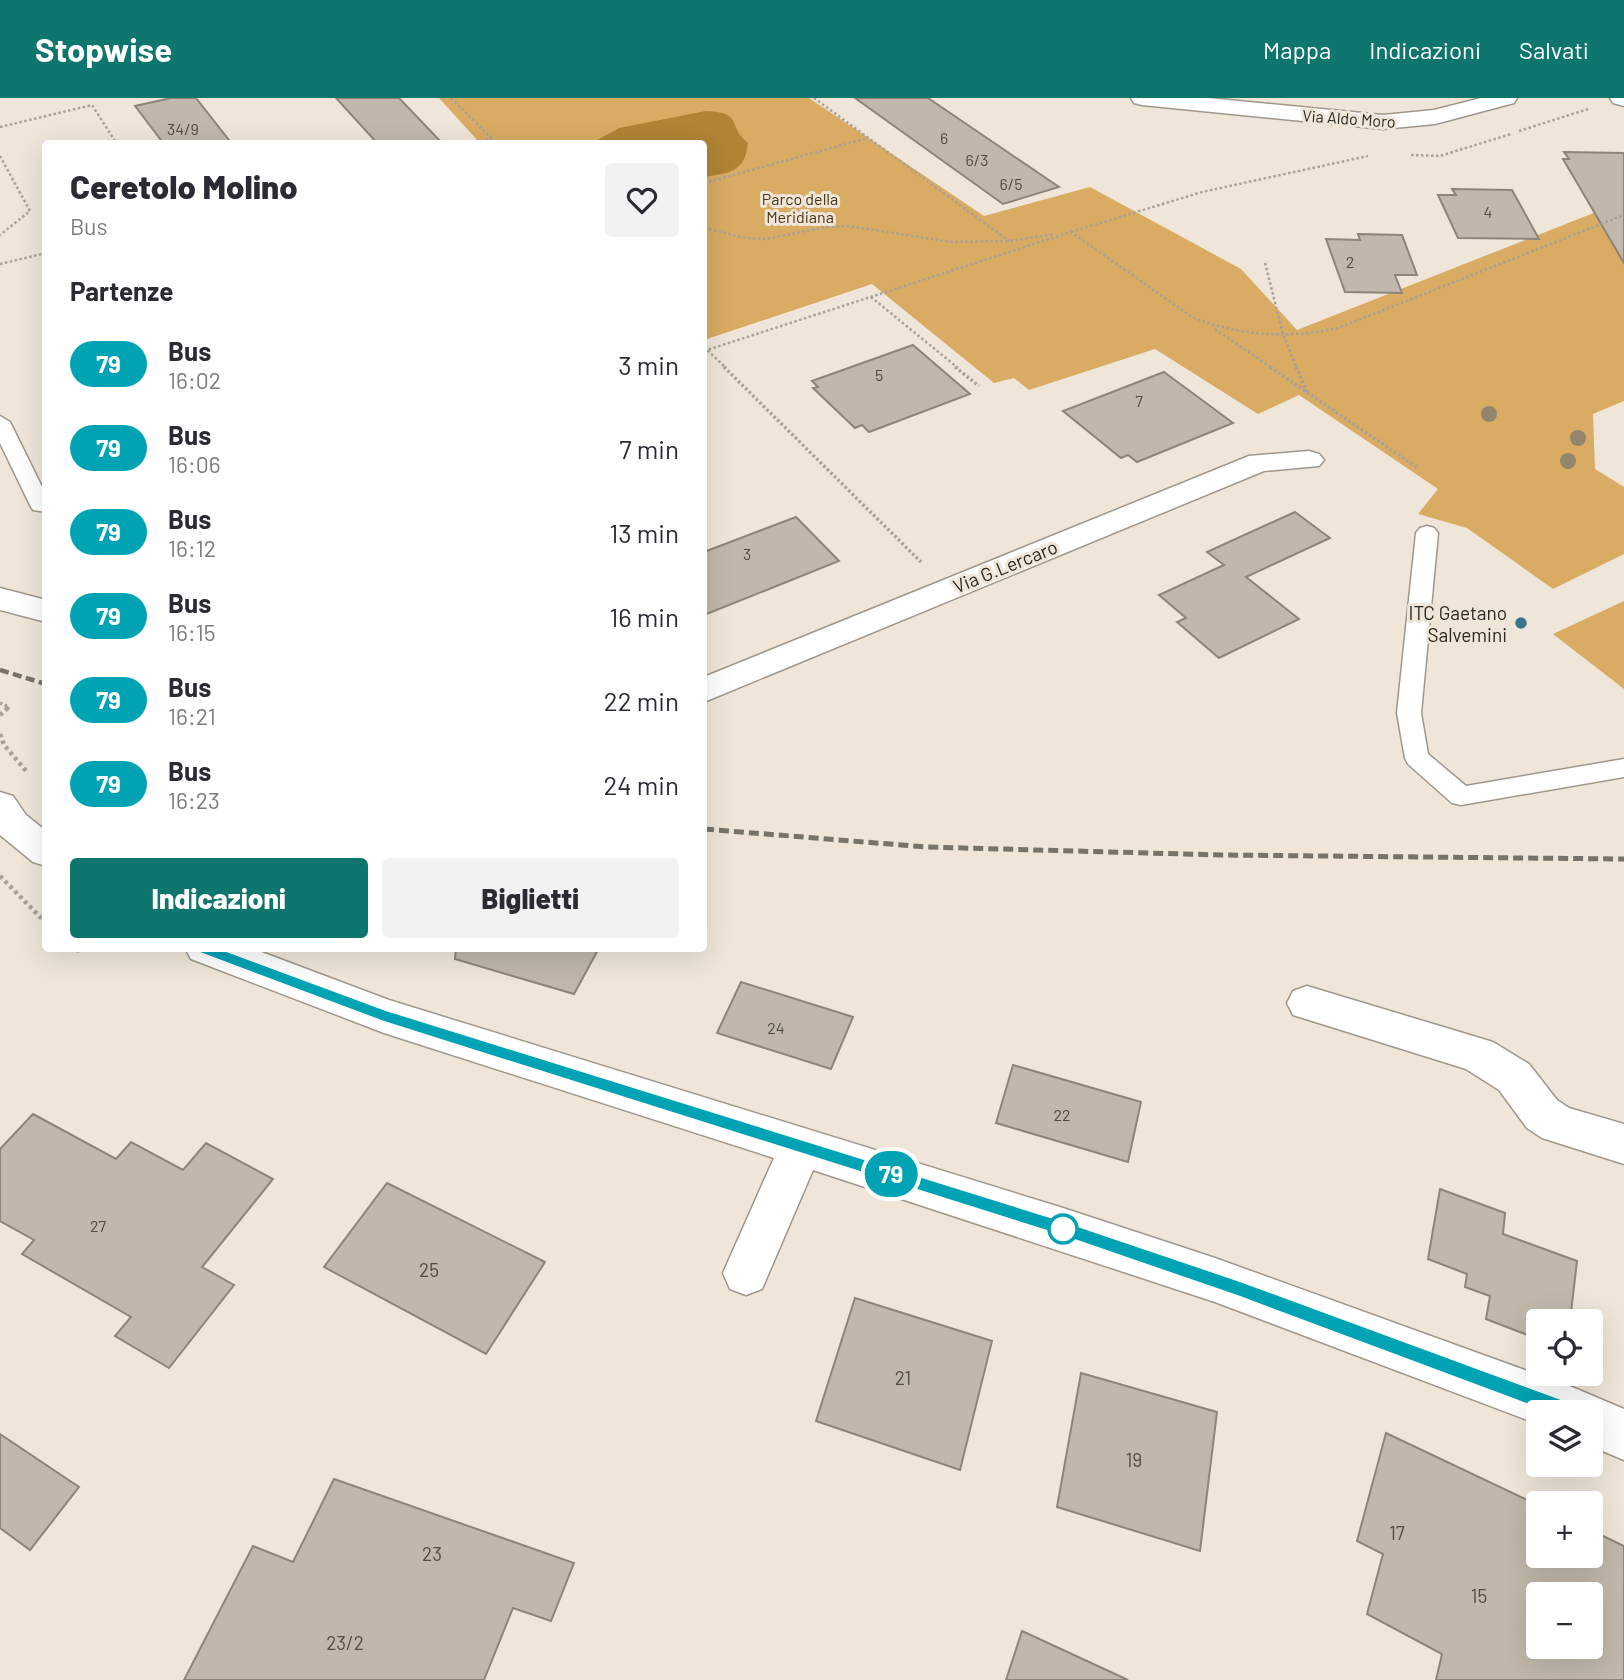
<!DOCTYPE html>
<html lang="it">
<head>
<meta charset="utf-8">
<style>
	body { margin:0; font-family:Barlow,sans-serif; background:#f2f2f3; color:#2b2b33; height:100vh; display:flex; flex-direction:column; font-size:26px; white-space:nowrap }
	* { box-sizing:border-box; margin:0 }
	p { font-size:23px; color:#7c7c81 }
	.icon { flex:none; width:38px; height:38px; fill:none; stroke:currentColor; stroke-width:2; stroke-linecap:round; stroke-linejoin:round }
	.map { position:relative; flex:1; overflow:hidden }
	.details { position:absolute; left:42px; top:42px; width:665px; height:812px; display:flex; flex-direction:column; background:#fff; border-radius:7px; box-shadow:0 7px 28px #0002 }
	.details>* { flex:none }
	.badge { padding:0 14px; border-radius:23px; font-size:24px; line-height:46px }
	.tools { position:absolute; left:1526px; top:1211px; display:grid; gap:14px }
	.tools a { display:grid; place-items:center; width:77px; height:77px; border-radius:7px; background:#fff; box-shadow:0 7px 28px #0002; font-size:35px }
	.map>.badge { position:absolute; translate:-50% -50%; box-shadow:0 0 0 4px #fff }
	h2 { padding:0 28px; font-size:26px; line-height:63px }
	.round { display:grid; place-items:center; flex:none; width:74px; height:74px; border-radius:7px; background:#f2f2f3 }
	.overview { display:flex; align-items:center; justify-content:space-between; height:119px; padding:0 28px }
	h1 { font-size:33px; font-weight:800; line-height:52px }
	.cta { display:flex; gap:14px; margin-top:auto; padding:14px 28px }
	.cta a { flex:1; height:80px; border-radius:7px; background:#0f766e; color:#fff; font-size:28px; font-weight:800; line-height:80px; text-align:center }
	.cta a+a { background:#f2f2f3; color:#2b2b33 }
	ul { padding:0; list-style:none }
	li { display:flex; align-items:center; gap:21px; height:84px; padding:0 28px }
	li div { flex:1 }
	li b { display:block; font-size:26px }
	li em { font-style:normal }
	li .badge { min-width:77px; font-weight:700; text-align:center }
	header { display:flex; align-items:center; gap:42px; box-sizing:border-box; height:98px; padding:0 35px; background:#0f766e; color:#fff }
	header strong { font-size:33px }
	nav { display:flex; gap:38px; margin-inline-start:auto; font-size:24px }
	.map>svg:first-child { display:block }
</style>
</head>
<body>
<header>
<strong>Stopwise</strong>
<nav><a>Mappa</a><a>Indicazioni</a><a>Salvati</a></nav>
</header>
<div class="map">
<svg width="1624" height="1582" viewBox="0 0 1624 1582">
	<rect width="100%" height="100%" fill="#efe6d9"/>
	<g fill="#d9ab63">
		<path d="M439,0H809L984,118L1090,89L1241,171L1297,232L1624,103V303L1593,316L1595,371L1624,389V456L1553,491L1467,430L1418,416L1438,391L1299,297L1258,316L1155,251L1029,292L1014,280L994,285L872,186L704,242V46L469,45L478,43Z"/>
		<path d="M1624,503V591L1553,536Z"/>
	</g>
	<path fill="#b08335" d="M706,13C745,15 726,27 748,45C745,74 730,75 704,79V46L592,45L619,30Z"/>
	<g fill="#c1b8ab" stroke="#8d8579" stroke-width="2" fill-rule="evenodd">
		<path d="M171,0H196L232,46H164L135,8Z"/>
		<path d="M336,0H399L443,46H378Z"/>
		<path d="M855,0H928L1059,89L1003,106Z"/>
		<path d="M1564,54L1624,55V165L1563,61H1569Z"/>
		<path d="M1452,91L1512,92L1539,141L1458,140L1438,97H1456Z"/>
		<path d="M1358,136L1402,137L1417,177H1395L1402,195L1345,194L1326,141L1360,142Z"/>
		<path d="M913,247L970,296L869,334L862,327L855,330L813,290L818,289L812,283Z"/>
		<path d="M1164,274L1233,325L1137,364L1128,357L1121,360L1063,313Z"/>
		<path d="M1295,414L1330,440L1246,479L1299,521L1219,560L1177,524L1186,520L1159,497L1224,467L1207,454Z"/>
		<path d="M796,419L839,463L704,517V454Z"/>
		<path d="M456,850H599L574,896L455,861Z"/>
		<path d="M741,884L853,919L831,971L717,935Z"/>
		<path d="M1013,967L1141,1004L1128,1064L996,1025Z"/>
		<path d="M33,1016L116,1061L131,1044L183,1072L206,1045L273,1081L202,1169L234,1187L169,1270L115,1238L131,1219L22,1156L34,1142L0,1123V1051Z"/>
		<path d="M387,1085L545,1164L486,1256L324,1169Z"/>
		<path d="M1440,1091L1505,1115L1503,1136L1577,1163L1570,1223H1538V1241L1486,1221L1490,1198L1465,1189L1467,1176L1428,1161Z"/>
		<path d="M855,1200L992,1243L960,1372L816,1323Z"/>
		<path d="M1081,1275L1217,1314L1200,1453L1057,1409Z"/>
		<path d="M1386,1335L1538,1407V1458H1591V1432L1624,1448V1582H1436L1442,1556L1367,1516L1383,1456L1357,1443ZM1538,1496H1591V1549H1538Z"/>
		<path d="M0,1336L79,1389L30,1452L0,1430Z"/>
		<path d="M334,1381L574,1465L551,1523L513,1510L484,1582H184L253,1448L293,1464Z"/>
		<path d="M1022,1533L1128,1582H1006Z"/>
	</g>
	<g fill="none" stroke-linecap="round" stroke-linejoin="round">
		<defs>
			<g id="lane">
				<path d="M0,318L10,324L46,397V414L33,412L30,407L0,345Z"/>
				<path d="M1427,428L1434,430L1438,435L1421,615L1428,656L1466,688L1624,661V679L1461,707L1452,705L1408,666L1405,660L1397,615L1416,435L1420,430Z"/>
			</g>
			<g id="street">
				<path d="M1131,0H1208L1383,17L1434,12L1481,0H1517L1514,5L1435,26L1383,31L1142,7L1134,5Z"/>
				<path d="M1610,0H1624V8L1613,5Z"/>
				<path d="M1309,353L1319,356L1324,362L1319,368L1264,373L704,604V579L1249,358Z"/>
				<path d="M0,490L46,502V524L0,512Z"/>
				<path d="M0,694L13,698L26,717L46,733V768L33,764L0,737Z"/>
				<path d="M185,850H251L389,902L1063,1110L1215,1160L1572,1289L1624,1311V1362L1591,1348V1314H1538V1326L1215,1204L813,1072L762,1191L746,1197L730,1191L723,1175L774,1060L384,935L191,861Z"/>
				<path d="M1307,888L1493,944L1529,966L1557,1002L1569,1010L1624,1026V1066L1542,1040L1527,1030L1499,992L1466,971L1293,917L1287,905L1293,893Z"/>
			</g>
		</defs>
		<use href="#lane" stroke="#a0978b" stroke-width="3"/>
		<use href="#street" stroke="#a0978b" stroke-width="3"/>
		<g stroke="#a8a197" stroke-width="2.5" stroke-dasharray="2.5 2.5" stroke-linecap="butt">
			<path d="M451,0L497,46"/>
			<path d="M814,0L1009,143"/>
			<path d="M0,29L92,7L117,46"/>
			<path d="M1519,33L1588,11"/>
			<path d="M471,46L492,40"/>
			<path d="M1411,57L1440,58L1511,36"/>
			<path d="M0,58L30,113L0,137"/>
			<path d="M704,85L868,40"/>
			<path d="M704,130L747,140L765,141L827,129L848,128L952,144L1009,143L1055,136"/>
			<path d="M1071,134L1202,94L1368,58"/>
			<path d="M1265,165L1283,236L1297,270"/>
			<path d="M0,166L46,155"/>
			<path d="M871,199L958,270"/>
			<path d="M1215,231L1272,270"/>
			<path d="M704,249L726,270"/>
			<path d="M704,253L1071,134L1192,219C1239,238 1289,241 1338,230L1624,117"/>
		</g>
		<g stroke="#a8a197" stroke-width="3.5" stroke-dasharray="2.5 2.5" stroke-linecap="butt">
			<path d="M724,269L921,464"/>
			<path d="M955,269L979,288"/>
			<path d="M1270,269L1418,370"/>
			<path d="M1296,269L1307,294"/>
			<path d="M0,605L9,609L7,611"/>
		</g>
		<g stroke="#a8a197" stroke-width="4.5" stroke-dasharray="3.5 3.5" stroke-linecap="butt">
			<path d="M0,617L9,609"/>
			<path d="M0,636L4,647L27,674"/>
			<path d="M0,778L46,825"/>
			<path d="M71,850L73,853L94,850"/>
		</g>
		<use href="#lane" fill="#fff" fill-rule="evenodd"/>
		<use href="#street" fill="#fff" fill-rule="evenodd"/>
		<path stroke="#77726a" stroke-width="4.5" stroke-dasharray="9 4.5" stroke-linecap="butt" d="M0,572L46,586"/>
		<path stroke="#77726a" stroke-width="5" stroke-dasharray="10 5" stroke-linecap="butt" d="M704,731L926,749L1222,757L1624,761"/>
	</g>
	<g fill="#94856d">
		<circle cx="1489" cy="316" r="8"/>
		<circle cx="1578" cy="340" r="8"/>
		<circle cx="1568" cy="363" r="8"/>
	</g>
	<path fill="#00a3b4" stroke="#fff" stroke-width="2" d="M205,845L386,912L1063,1123L1240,1183L1572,1305L1578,1308L1581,1314L1578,1320L1572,1323L1240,1199L1063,1138L384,924L200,855L198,850Z"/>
	<circle fill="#39748c" stroke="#efe6d9" stroke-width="2.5" cx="1521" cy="525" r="7"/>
	<circle fill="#fff" stroke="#00a3b4" stroke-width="3.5" cx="1063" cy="1131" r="14"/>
	<g text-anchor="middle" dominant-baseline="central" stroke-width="6" stroke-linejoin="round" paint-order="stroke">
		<g font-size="16" fill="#2a2722" stroke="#efe6d9">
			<text transform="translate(1349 20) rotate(4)">Via Aldo Moro</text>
		</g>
		<g font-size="16" fill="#504b44">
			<text x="183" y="30">34/9</text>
			<text x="944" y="39">6</text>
			<text x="977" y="61">6/3</text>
			<text x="1011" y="85">6/5</text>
			<text x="1488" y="113">4</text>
			<text x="1350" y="163">2</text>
			<text x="879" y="276">5</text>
			<text x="1139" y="302">7</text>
			<text x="747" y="455">3</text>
			<text x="776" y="929">24</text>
			<text x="1062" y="1016">22</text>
			<text x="98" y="1127">27</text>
		</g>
		<g font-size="16" fill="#4a3615" stroke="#efe6d9">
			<text x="800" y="100">Parco della<tspan x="800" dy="18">Meridiana</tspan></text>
		</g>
		<g font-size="19" fill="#2a2722" stroke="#efe6d9">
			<text transform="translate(1005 468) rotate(-22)">Via G.Lercaro</text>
		</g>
		<g font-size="19" fill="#2a2722" stroke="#efe6d9" text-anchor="end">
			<text x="1507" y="514">ITC Gaetano<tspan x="1507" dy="22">Salvemini</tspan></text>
		</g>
		<g font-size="19" fill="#504b44">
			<text x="429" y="1171">25</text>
			<text x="903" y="1279">21</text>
			<text x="1134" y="1361">19</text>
			<text x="1397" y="1434">17</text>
			<text x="432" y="1455">23</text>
			<text x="1479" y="1497">15</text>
			<text x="345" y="1544">23/2</text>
		</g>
	</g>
</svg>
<div class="tools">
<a><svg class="icon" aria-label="locate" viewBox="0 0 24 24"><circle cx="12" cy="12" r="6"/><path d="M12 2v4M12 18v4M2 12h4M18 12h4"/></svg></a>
<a><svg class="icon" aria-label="layers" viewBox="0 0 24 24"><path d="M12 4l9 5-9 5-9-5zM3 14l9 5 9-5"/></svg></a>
<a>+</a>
<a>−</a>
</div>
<b class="badge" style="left:891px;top:1076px;background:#00a3b4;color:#fff">79</b>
<section class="details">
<div class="overview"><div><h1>Ceretolo Molino</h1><p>Bus</p></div><a class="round"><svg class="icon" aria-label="heart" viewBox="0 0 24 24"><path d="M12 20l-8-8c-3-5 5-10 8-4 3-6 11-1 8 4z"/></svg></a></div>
<h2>Partenze</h2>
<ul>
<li><span class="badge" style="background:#00a3b4;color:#fff">79</span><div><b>Bus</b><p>16:02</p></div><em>3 min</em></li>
<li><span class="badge" style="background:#00a3b4;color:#fff">79</span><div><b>Bus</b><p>16:06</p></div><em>7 min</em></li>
<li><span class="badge" style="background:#00a3b4;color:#fff">79</span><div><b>Bus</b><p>16:12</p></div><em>13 min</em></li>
<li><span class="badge" style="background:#00a3b4;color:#fff">79</span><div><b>Bus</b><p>16:15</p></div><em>16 min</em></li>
<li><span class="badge" style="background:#00a3b4;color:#fff">79</span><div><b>Bus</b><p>16:21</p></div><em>22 min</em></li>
<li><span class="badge" style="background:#00a3b4;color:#fff">79</span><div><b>Bus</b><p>16:23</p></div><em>24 min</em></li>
</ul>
<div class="cta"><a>Indicazioni</a><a>Biglietti</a></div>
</section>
</div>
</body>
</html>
